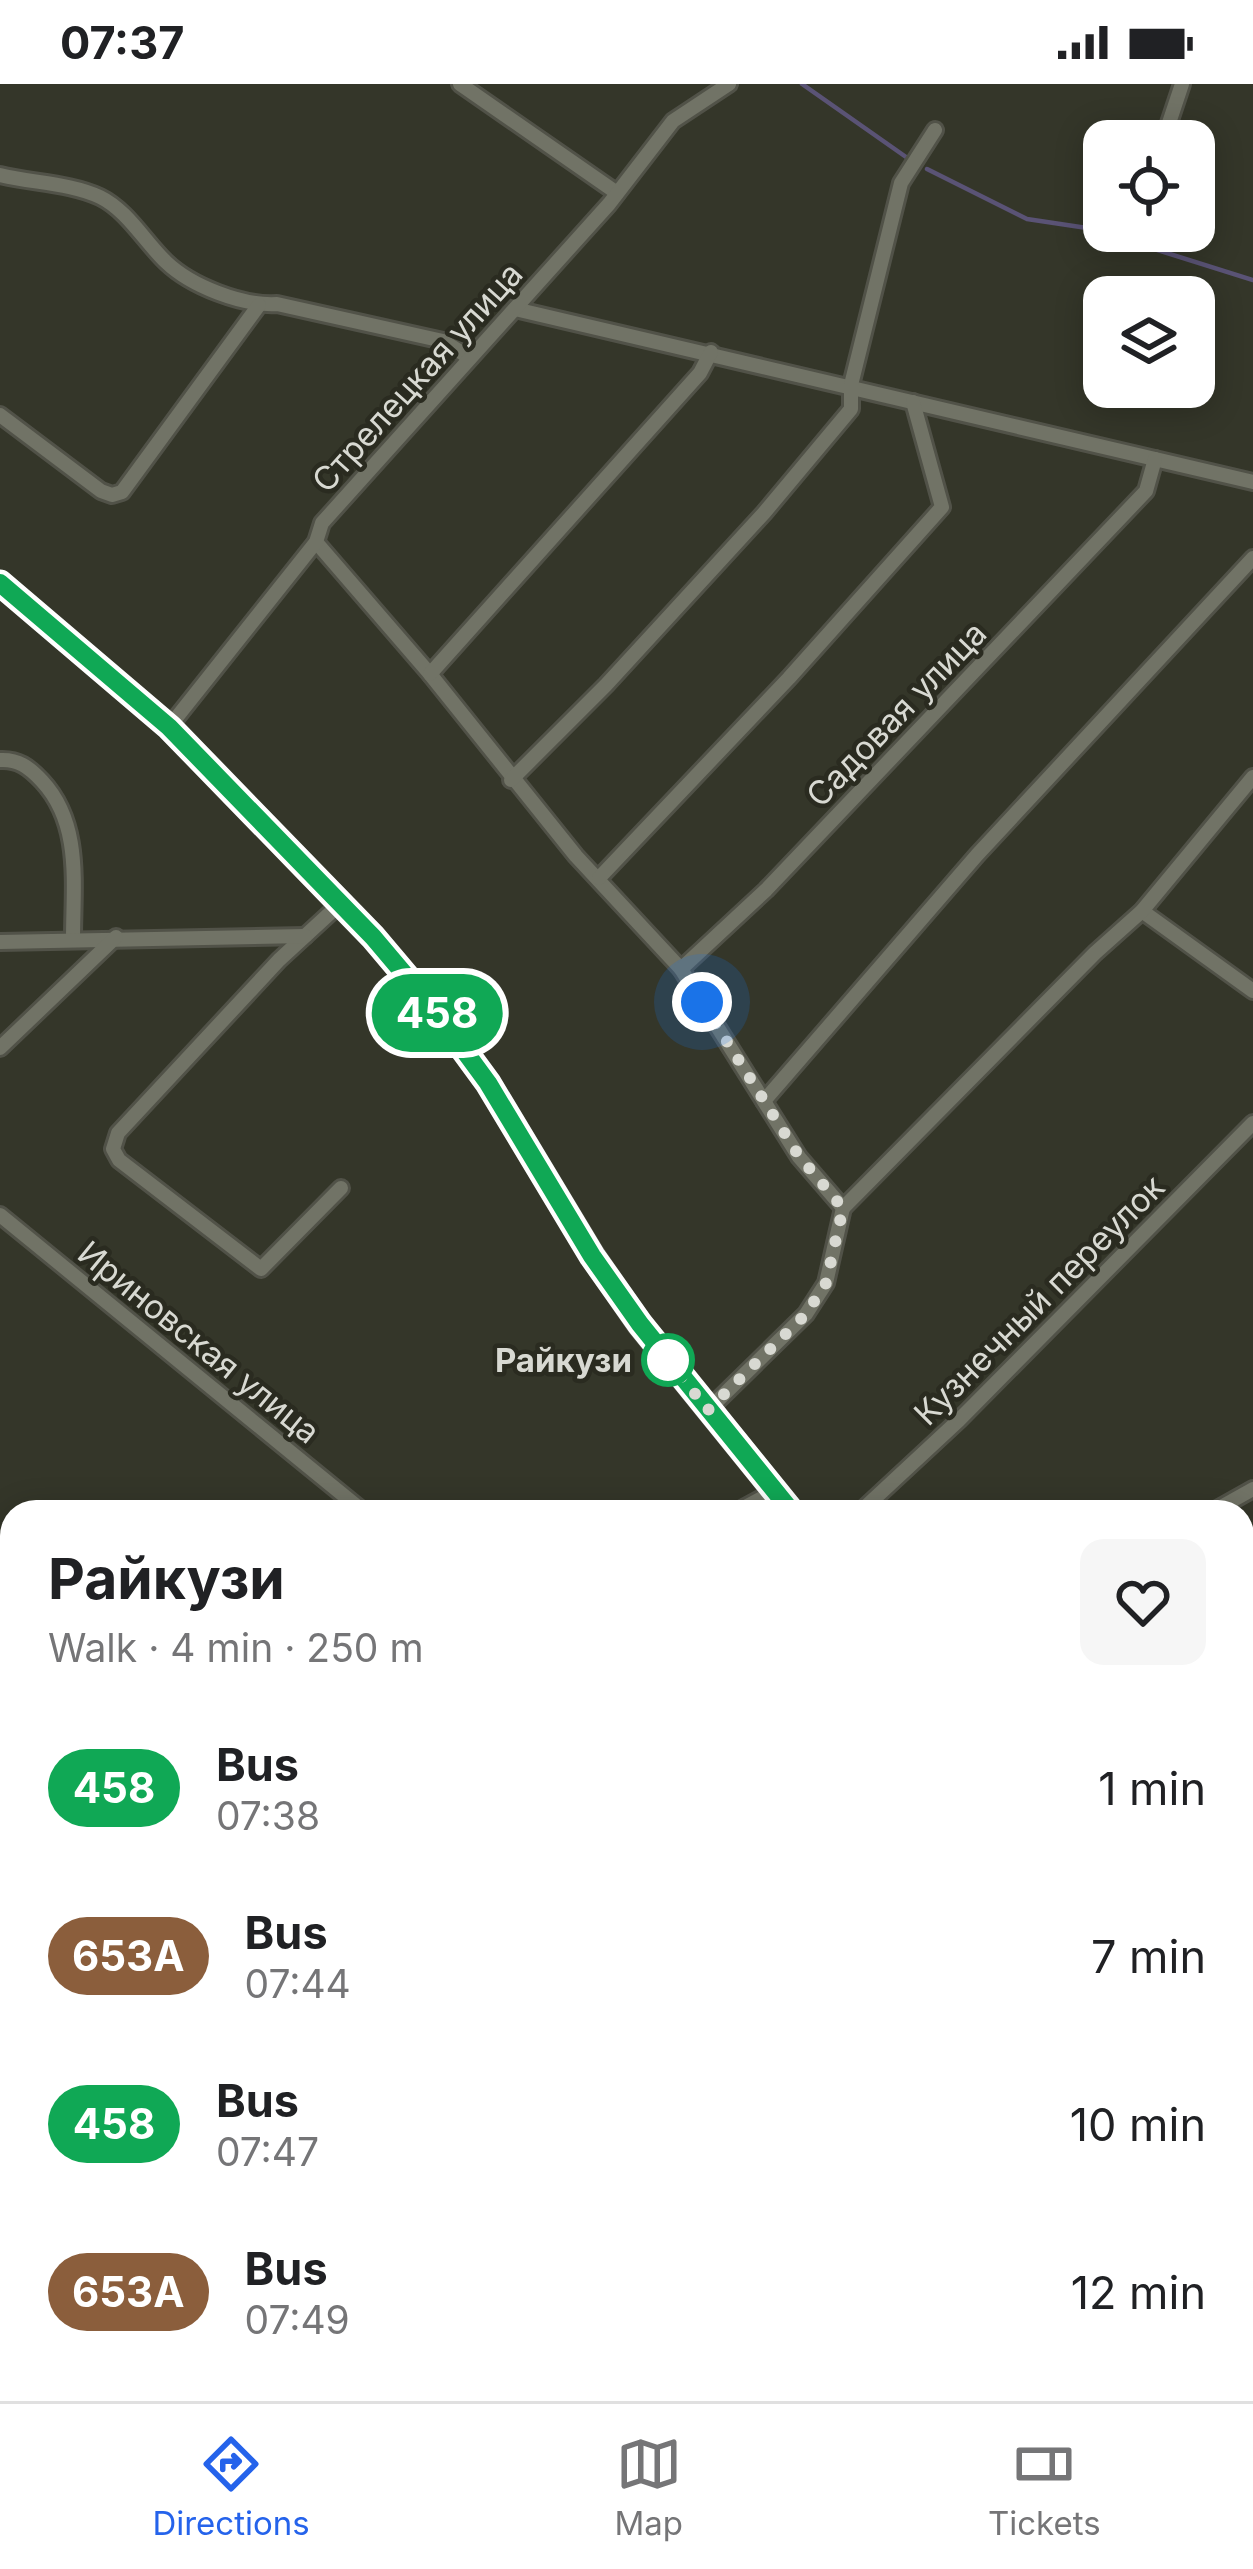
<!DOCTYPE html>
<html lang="en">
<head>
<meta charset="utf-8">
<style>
	body { margin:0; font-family:Inter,sans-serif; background:#f6f6f6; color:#202124; height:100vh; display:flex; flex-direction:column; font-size:45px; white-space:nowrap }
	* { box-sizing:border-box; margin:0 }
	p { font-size:39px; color:#757577 }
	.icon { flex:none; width:66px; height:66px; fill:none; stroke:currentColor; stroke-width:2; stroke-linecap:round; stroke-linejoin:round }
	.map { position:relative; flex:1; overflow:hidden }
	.drawer { position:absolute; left:0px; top:1416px; width:1254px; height:903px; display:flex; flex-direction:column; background:#fff; border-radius:36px 36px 0 0; box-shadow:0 6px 30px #0003 }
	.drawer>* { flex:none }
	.badge { padding:0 24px; border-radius:39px; font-size:42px; line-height:78px }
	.tools { position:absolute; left:1083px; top:36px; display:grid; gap:24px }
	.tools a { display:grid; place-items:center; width:132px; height:132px; border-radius:24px; background:#fff; box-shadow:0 6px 30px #0003; font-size:60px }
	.you { position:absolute; width:60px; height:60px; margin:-30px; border:9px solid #fff; border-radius:50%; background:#1a73e8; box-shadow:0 0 0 18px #1a73e833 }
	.map>.badge { position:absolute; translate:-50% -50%; box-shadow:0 0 0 6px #fff }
	.round { display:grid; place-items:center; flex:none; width:126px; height:126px; border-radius:24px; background:#f6f6f6 }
	.head { display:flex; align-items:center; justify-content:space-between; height:204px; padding:0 48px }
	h1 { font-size:57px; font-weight:700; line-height:90px }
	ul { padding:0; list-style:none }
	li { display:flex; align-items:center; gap:36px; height:168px; padding:0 48px }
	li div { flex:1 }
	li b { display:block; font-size:45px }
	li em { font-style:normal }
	li .badge { min-width:132px; font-weight:700; text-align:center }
	.status { display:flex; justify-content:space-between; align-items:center; height:84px; padding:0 60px; background:#fff; direction:ltr }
	.status svg { height:33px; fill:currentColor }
	.tabs { display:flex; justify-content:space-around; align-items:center; height:168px; border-top:3px solid #e0e0e0; background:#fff; font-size:33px; color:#757577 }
	.tabs a { display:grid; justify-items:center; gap:6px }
	.tabs .active { color:#2563eb }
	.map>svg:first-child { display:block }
</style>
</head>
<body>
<div class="status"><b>07:37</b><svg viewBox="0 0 49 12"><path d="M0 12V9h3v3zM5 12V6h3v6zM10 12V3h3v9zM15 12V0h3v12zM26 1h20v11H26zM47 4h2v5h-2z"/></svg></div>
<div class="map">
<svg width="1253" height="2317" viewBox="0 0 1253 2317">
	<rect width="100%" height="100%" fill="#343629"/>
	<path fill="#3f4223" d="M215,2307H307L303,2317H213Z"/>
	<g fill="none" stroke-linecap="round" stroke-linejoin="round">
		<g stroke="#5a5375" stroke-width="4.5">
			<path d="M802,0L906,73"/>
			<path d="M927,85L1027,135L1087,144L1253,196"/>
		</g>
		<g stroke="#5a5375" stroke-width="27">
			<path d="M1242,1813L1253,1814"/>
			<path d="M259,2317L264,2307"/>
		</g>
		<defs>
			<g id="minor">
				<path d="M460,0L617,109"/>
				<path d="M1163,57L1182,0"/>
				<path d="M0,91C32,99 70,99 100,113C127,126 145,158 166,178C191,202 242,222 277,220L443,257L470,274"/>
				<path d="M515,225L1253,398"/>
				<path d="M0,331L101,407L112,411L122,408L259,221"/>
				<path d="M316,458L430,590L576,772L681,885L799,1073L843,1124L826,1199L806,1230L708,1326"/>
				<path d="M430,590L700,289L711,268"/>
				<path d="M169,643L316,458L322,439L609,120L673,37L729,0"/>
				<path d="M0,676C18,675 29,683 42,697C82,740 73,800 73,855"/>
				<path d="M511,696L606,601L764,429L851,325V301L901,99L935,46"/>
				<path d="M599,794L789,594L942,423L913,318"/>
				<path d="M341,819L279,876L118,1049L113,1065L119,1076L261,1185L341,1104"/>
				<path d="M1142,827L1253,907"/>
				<path d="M0,858L305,852"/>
				<path d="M681,885L766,806L1146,407L1155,375"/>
				<path d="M0,964L116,853"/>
				<path d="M764,1017L977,771L1253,474"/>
				<path d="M843,1124L1095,869L1142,827L1253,693"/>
				<path d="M0,1131L364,1428"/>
				<path d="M736,1428L775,1407"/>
				<path d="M860,1428L959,1336L1253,1039"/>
				<path d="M1212,1428L1253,1405"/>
			</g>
			<g id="secondary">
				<path d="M0,499L169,643L373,853L433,924L488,999L592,1171L640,1241L792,1428"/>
				<path d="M1242,1973L1253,1985"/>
			</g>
		</defs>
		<use href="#minor" stroke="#515248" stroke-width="20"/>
		<use href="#secondary" stroke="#515248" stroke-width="27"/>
		<use href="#minor" stroke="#717366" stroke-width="14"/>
		<use href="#secondary" stroke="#717366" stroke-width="21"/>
	</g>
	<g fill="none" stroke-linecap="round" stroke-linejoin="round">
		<defs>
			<path id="line" d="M0,499L169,643L373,853L433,924L488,999L592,1172L640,1240L792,1428"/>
		</defs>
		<use href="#line" stroke="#fff" stroke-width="27"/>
		<use href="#line" stroke="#10a855" stroke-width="18"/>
		<path stroke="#d8d9d2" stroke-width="12" stroke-dasharray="0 21.6" d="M668,1276L708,1326L806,1230L826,1199L843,1124L799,1072L702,918"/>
	</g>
	<circle fill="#fff" stroke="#10a855" stroke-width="6" cx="668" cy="1276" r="24"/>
	<g text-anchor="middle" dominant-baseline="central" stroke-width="9" stroke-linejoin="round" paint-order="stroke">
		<g font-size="33" fill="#d8d9d2" stroke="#2a2b20">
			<text transform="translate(417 293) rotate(-48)">Стрелецкая улица</text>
			<text transform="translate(896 630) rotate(-46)">Садовая улица</text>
			<text transform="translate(1039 1216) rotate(-45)">Кузнечный переулок</text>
			<text transform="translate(199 1258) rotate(39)">Ириновская улица</text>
		</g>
		<g font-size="33" font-weight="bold" fill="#d8d9d2" stroke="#2a2b20" text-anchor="end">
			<text x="632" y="1276">Райкузи</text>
		</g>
	</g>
</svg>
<div class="tools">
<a><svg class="icon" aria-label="locate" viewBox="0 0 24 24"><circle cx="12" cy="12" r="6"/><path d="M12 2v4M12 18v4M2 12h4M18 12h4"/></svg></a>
<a><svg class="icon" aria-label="layers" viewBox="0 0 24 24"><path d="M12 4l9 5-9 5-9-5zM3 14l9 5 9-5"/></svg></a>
</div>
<div class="you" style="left:702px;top:918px"></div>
<b class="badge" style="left:437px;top:929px;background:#10a855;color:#fff">458</b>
<section class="drawer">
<div class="head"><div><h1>Райкузи</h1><p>Walk · 4 min · 250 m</p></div><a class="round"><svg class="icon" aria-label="heart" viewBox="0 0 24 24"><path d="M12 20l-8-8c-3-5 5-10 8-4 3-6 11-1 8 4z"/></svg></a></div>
<ul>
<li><span class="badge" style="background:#10a855;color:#fff">458</span><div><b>Bus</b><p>07:38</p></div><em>1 min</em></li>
<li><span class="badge" style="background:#8b5e3c;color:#fff">653А</span><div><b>Bus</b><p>07:44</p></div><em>7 min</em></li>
<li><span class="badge" style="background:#10a855;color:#fff">458</span><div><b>Bus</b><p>07:47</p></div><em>10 min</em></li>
<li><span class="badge" style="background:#8b5e3c;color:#fff">653А</span><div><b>Bus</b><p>07:49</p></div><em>12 min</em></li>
</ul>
</section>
</div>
<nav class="tabs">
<a class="active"><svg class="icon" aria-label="directions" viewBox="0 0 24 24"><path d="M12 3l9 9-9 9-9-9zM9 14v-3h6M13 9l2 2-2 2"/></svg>Directions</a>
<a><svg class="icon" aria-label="map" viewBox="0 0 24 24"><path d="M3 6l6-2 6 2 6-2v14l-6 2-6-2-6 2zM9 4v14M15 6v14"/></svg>Map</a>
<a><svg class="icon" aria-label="tickets" viewBox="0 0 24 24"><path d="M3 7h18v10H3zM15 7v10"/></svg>Tickets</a>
</nav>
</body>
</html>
